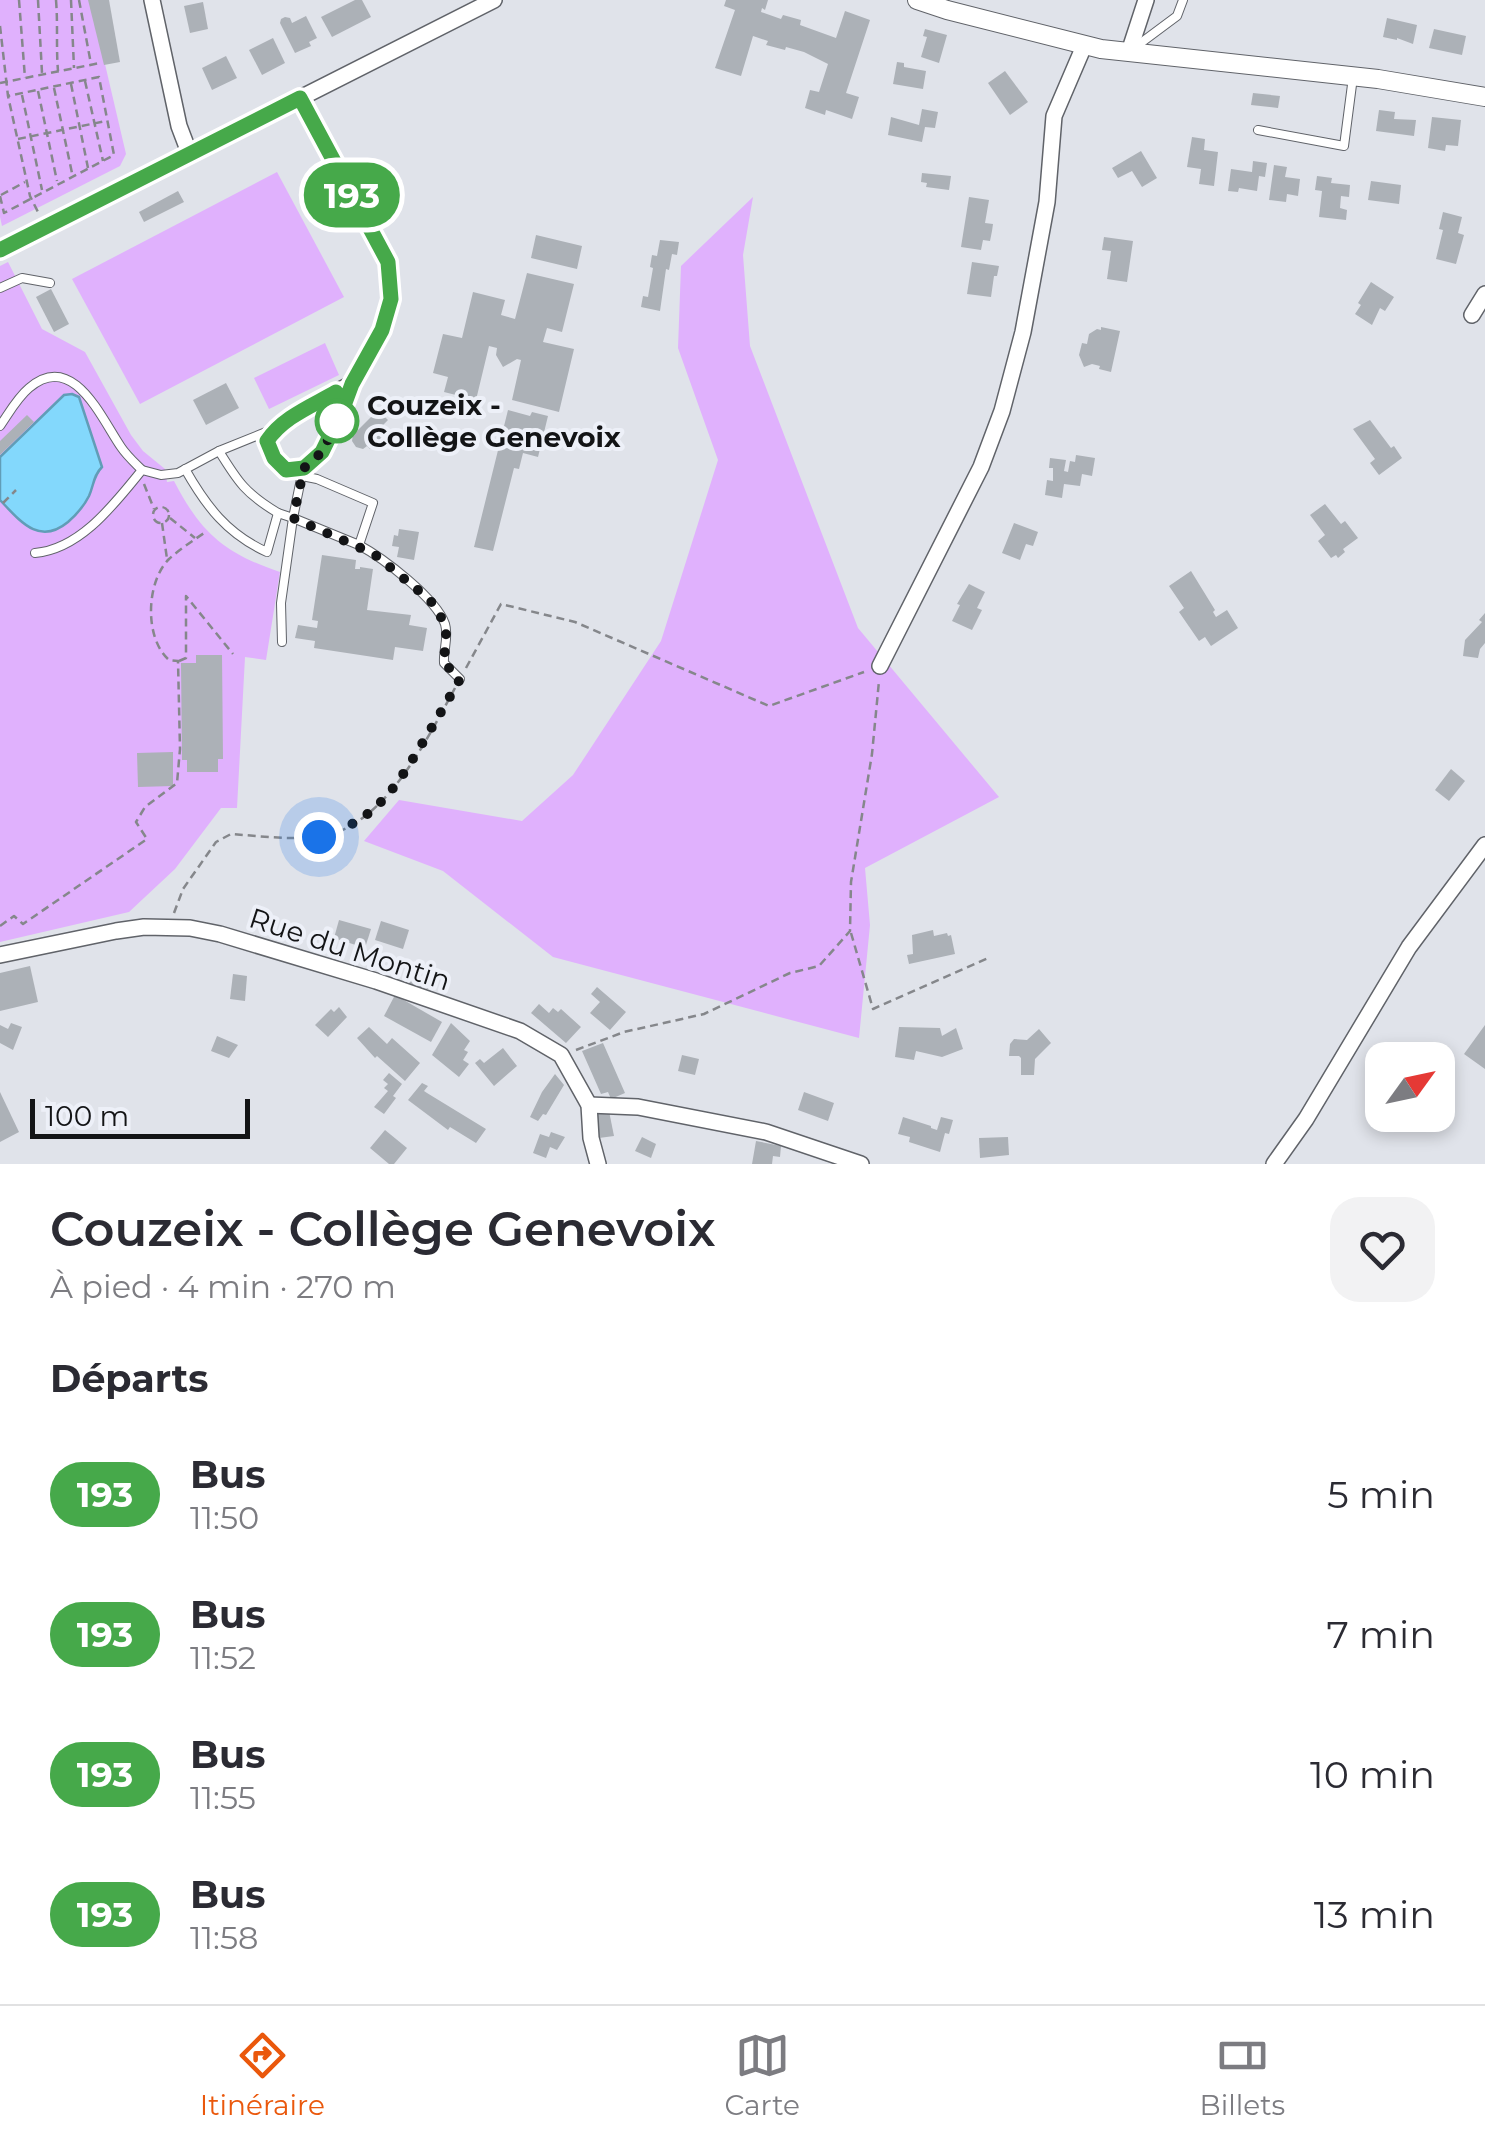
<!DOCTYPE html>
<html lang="fr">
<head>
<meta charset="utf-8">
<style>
	body { margin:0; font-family:Montserrat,sans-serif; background:#f2f2f3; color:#2b2b33; height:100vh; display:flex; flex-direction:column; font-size:38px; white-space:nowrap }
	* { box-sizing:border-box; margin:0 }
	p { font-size:32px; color:#7c7c81 }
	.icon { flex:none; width:55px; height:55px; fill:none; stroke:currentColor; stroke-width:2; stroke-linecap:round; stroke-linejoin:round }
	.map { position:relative; height:1164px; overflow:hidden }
	.drawer { display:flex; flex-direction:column; background:#fff; flex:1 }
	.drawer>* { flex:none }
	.badge { padding:0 20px; border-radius:32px; font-size:35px; line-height:65px }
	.needle { width:65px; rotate:57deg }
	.controls { position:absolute; left:1365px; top:1042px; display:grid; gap:20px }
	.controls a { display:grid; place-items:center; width:90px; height:90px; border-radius:20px; background:#fff; box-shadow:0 5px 15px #0003; font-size:50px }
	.scale { position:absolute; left:30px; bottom:25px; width:220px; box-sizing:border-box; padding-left:10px; border:5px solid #131416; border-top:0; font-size:28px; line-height:35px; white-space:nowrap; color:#131416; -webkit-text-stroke:8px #edf0f8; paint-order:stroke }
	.you { position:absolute; width:50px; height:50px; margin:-25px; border:8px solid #fff; border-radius:50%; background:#1a73e8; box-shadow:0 0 0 15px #1a73e833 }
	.map>.badge { position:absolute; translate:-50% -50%; box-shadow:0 0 0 5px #fff }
	h2 { padding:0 50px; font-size:38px; line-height:90px }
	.round { display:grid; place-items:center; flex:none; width:105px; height:105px; border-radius:30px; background:#f2f2f3 }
	.overview { display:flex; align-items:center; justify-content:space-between; height:170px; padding:0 50px }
	h1 { font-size:48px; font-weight:600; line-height:75px }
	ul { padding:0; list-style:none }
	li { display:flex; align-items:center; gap:30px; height:140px; padding:0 50px }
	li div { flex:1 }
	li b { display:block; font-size:38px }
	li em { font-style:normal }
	li .badge { min-width:110px; font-weight:700; text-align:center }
	.tab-bar { display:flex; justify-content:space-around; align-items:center; height:140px; border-top:2px solid #e1e1e2; background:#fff; font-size:28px; color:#7c7c81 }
	.tab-bar a { display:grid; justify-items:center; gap:5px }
	.tab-bar .on { color:#ea580c }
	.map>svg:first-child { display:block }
</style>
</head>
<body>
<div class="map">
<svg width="1485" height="1164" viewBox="0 0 1485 1164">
	<rect width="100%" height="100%" fill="#e0e3ea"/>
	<g fill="#e0b1fd">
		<path d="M0,0H90L126,154L120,166L2,226L0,217Z"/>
		<path d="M277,172L344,297L140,404L72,279Z"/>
		<path d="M753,197L743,255L750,346L858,628L999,797L865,868L870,925L859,1038L553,957L443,871L364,841L399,800L522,821L573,775L661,641L718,460L678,348L681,266Z"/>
		<path d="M8,262L42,329L85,352L131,435L143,451L165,469L167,482L174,481C201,533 224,553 280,572L266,660L245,657L237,808H221L175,869L129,912L0,942V266Z"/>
		<path d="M325,343L339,375L269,409L254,378Z"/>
	</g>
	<path fill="#83d8fc" stroke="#619db7" stroke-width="2.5" d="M72,394L79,397L102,467C93,476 94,485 89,496C84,506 76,515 68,522C39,546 20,521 0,500V457L64,395Z"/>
	<g fill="#acb1b7">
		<path d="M88,0H109L120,62L104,65Z"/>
		<path d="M355,0H362L371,17L332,37L321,17Z"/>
		<path d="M726,0H768L765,10L762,8L761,12L781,19L783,15L801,20L800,25L836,38L845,11L870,20L846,93L859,97L852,119L826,110L825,115L805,108L810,90L819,92L828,64L804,52L786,47L785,50L766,45L768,41L753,36L741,76L715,68L735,10L724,6Z"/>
		<path d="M203,2L208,29L190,33L184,6Z"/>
		<path d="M306,16L317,38L309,42L311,46L295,53L280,23L281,19L285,17L290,18L292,23Z"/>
		<path d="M1387,18L1417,25L1413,44L1397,38V40L1383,37Z"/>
		<path d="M925,29L947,35L939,63L921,57L927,37L923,36Z"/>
		<path d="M1434,29L1466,36L1462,55L1429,48Z"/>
		<path d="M273,38L285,63L262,75L249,50Z"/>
		<path d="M226,56L237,78L212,90L202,68Z"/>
		<path d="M897,62L904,63V67L926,71L923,89L893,84Z"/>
		<path d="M1005,71L1028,102L1010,115L988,83Z"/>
		<path d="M1253,93L1280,96L1278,108L1251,105Z"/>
		<path d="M922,109L938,112L935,128L925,127L922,142L888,135L891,117L919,125Z"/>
		<path d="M1379,110L1395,112L1394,119L1416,120L1414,136L1376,131Z"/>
		<path d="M1432,117L1461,120L1458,146L1446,145L1445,151L1428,148Z"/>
		<path d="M1192,137L1205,139L1204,150L1218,152L1214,186L1199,184L1201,169L1187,167Z"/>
		<path d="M1141,151L1157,178L1142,187L1132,171L1118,178L1112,168Z"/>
		<path d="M1253,161L1267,163L1265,177L1259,176L1257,191L1239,188L1238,192L1228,191L1231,169L1252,172Z"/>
		<path d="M1274,165L1287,167L1285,177L1300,179L1298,196L1287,194L1286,202L1269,200Z"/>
		<path d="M922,173L951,176L949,190L926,187L927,183L921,182Z"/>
		<path d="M1317,176L1332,178L1331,183L1350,185L1349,197L1341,196L1340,208L1347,210L1346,220L1319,217L1322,191L1315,190Z"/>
		<path d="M1371,181L1401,185L1399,204L1368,200Z"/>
		<path d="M178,191L184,202L144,222L139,212Z"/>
		<path d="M969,197L989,200L985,223L993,224L992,231L990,241L983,240L981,250L961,247Z"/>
		<path d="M1443,212L1462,217L1458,233L1464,235L1456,264L1436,259L1443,230L1439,229Z"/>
		<path d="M536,235L582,246L577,269L531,258Z"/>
		<path d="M1104,237L1133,241L1127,282L1107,279L1111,251L1102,250Z"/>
		<path d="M660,240L679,242L677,255L672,254L669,270L666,269L660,311L641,307L643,296L648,297L653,268L650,267L652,255L657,256Z"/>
		<path d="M972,262L999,266L997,276H994L991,297L967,294Z"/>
		<path d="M527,273L574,284L562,332L547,328L543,342L574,349L559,412L512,400L521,360L517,359L503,367L496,355L497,348L489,346L476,400L444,392L448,377L433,373L443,334L462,338L473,292L505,300L501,315L515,319Z"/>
		<path d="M1371,282L1394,297L1385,311L1380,308L1372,325L1355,314L1361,305L1358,303Z"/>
		<path d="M51,289L69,324L54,332L36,297Z"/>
		<path d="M1101,327L1120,331L1111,372L1099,369L1100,366L1092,364L1084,367L1079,355L1082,343L1087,344L1089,334L1097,329L1101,330Z"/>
		<path d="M226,383L239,408L206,425L193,400Z"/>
		<path d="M378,410L388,420L376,432L381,438L370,449L367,446L363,449L356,447L352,441L353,435Z"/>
		<path d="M508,410L530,416L532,412L548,416L538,457L523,453L519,469L514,468L493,551L474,547Z"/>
		<path d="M27,415L34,422L0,455V441Z"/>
		<path d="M1370,420L1391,448L1394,446L1402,458L1379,475L1370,463L1375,459L1353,429Z"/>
		<path d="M1076,455L1095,458L1092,476L1082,474L1080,486L1064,484L1062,498L1045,495L1047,480L1053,481V468H1049L1050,458L1066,460L1064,471L1068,472L1070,461L1075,462Z"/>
		<path d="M1325,504L1341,524L1345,521L1358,538L1343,549L1345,552L1338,558L1336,555L1331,558L1318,541L1325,535L1310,515Z"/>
		<path d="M1014,523L1038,532L1033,546L1026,544L1020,560L1002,553Z"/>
		<path d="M399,529L419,532L414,560L397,557L399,547L392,546L394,535L398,536Z"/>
		<path d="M322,555L356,560L355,569H360V567L373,569L367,610L411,615L409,625L427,628L423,651L395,647L393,660L314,648L315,641L295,638L298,625L317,628L318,621L312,620Z"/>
		<path d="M1191,571L1215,610L1213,612L1216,617L1227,610L1238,628L1211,646L1205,637L1199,641L1179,612L1184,608L1169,586Z"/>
		<path d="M969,584L985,592L977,608L982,610L972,630L952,621L960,605L957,604Z"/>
		<path d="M1485,613V643L1480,649L1478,658L1463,656L1465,640L1482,622L1479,620Z"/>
		<path d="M196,655H222L223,759H218V772H187V760H182L181,663H196Z"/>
		<path d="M173,752V786L138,787L137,753Z"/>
		<path d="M1451,769L1465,781L1449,801L1435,790Z"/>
		<path d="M339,920L371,929L365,948L334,938Z"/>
		<path d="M381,921L409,930L403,949L375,940Z"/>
		<path d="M933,930L934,936L947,933L948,936L951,935L955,954L909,964L907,955L913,954L912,935Z"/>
		<path d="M30,966L38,1002L0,1011V973Z"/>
		<path d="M430,970L438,973L432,990L409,984L412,975L426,981Z"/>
		<path d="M233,974L247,976L245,1001L230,999Z"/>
		<path d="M597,987L626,1012L610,1030L590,1013L600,1002L591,994Z"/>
		<path d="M395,995L442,1022L431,1042L384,1016Z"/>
		<path d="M539,1004L549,1013L553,1008L558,1012L561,1009L581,1027L566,1043L531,1013Z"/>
		<path d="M339,1007L347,1017L328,1037L315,1025L331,1009L334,1012Z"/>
		<path d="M11,1023L22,1027L13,1050L0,1043V1025L8,1029Z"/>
		<path d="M451,1023L470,1041L464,1050L468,1052L463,1060L469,1064L459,1077L432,1055Z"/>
		<path d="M1485,1025V1069L1464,1054Z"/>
		<path d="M369,1027L387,1044L392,1038L420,1063L405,1081L377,1056L375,1058L357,1038Z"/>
		<path d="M899,1027L940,1028L942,1036L956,1028L963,1049L942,1057L916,1051L914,1060L895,1057Z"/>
		<path d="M1039,1029L1051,1043L1035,1059L1034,1075H1021V1058L1019,1056H1009L1010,1044L1014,1039L1027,1040Z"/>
		<path d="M217,1036L238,1045L229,1058L211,1051Z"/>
		<path d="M603,1043L625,1093L611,1099L608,1092L601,1094L582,1051Z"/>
		<path d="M503,1048L517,1066L494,1086L475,1063L480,1059L484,1063Z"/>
		<path d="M682,1055L699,1059L695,1075L678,1071Z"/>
		<path d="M389,1073L402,1084L393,1096L396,1098L384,1114L374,1107L388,1091L384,1088L388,1084L383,1080Z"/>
		<path d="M555,1074L564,1085L546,1115L543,1114L538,1121L530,1117L542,1092Z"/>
		<path d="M422,1083L428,1086L424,1091L427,1093L486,1129L476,1143L450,1127L448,1130L408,1100Z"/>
		<path d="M0,1092L19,1132L0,1142Z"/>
		<path d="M804,1092L834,1103L828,1121L798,1110Z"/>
		<path d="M609,1111L614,1136L599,1138L595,1114Z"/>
		<path d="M903,1117L931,1126V1128L937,1130L941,1117L953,1120L949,1134L945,1133L940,1152L909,1142L910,1137L898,1134Z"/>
		<path d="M385,1130L407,1148L394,1164H389L370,1148Z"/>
		<path d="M551,1132L565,1137L557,1150L550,1147L546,1158L533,1153L540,1134L549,1137Z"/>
		<path d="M642,1137L656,1144L651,1158L635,1151Z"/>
		<path d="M1008,1137L1009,1155L980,1158L979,1138Z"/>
		<path d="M756,1141L781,1146L780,1157L773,1156L772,1164H752Z"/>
	</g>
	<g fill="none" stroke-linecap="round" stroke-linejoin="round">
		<defs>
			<g id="service">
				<path d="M1134,48L1177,16L1183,0"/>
				<path d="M1258,130L1344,146L1353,77"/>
				<path d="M0,288L22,278L50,283"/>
				<path d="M0,426C9,413 17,398 29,388C73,350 101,418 121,447C127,456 135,463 142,470"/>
				<path d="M219,451C238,482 246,494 278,513"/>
				<path d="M185,469C206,506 227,534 267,552L278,513L293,518L302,474"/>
				<path d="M359,545C383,558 436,598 445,624C449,637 443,650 444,663L460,679"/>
				<path d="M35,553C81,549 115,503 142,470L161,475L178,473L219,451L271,430"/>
				<path d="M282,642L281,603L293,518L359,545L373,503L317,479L302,476"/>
			</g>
			<g id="minor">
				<path d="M152,0L179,126L190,155"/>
				<path d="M1129,52L1146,0"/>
				<path d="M300,99L388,262L391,299L383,330L351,384L343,411L322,451L304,468L285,470L273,458L267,441C285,413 323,400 351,384"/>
				<path d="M0,250L494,0"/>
				<path d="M1472,315L1485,294"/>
				<path d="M880,666L981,467L1002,411L1023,332L1047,202L1054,116L1084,46"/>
				<path d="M0,955L116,931L144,927L190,928L220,934L376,981L520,1031L561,1055L589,1105L591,1138L598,1164"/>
				<path d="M589,1105L638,1107L766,1132L861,1164"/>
				<path d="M1274,1164L1306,1119L1409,947L1485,845"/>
			</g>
			<path id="tertiary" d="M917,0L947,10L1101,49L1378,79L1485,97"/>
		</defs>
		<use href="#service" stroke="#606369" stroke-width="10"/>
		<use href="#minor" stroke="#606369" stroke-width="18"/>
		<use href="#tertiary" stroke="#606369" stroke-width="20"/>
		<g stroke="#85878b" stroke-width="2.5" stroke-dasharray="8 5" stroke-linecap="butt">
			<path d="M19,0L25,78"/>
			<path d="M38,0L42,73"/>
			<path d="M56,0C58,25 56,47 58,71"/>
			<path d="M71,0L74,68"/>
			<path d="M79,0L91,64"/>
			<path d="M0,26L8,96L30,196L38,212"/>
			<path d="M85,81L103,161"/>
			<path d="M0,83L100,63"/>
			<path d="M71,84L88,168"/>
			<path d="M54,88L72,173"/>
			<path d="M38,91L57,181"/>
			<path d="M22,95L42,190"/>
			<path d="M18,139L106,121"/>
			<path d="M1,195L25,182"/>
			<path d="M0,196L4,213L114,155L99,77L8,96"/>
			<path d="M144,484L154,509"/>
			<path d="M3,503L16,490"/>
			<circle cx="161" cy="515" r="8"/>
			<path d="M170,518L195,538"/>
			<path d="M162,523L167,559"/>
			<path d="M179,661L186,658V596L233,654"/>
			<path d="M466,668L501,604L575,622L769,706L864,672"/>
			<path d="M174,913L183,889L216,842L231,834C259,836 289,840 317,837C383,830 426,741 455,688"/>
			<path d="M0,926L14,916L23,924L147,839L136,822L145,807L177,783L180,749L178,661L169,660C144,638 146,582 169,559C180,549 194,540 207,531"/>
			<path d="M851,933L873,1009L988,958"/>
			<path d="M576,1050L624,1032L704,1014L790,973L819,966L850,931L851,882L872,754L879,681"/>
		</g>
		<use href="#service" stroke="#fff" stroke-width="8"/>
		<use href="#minor" stroke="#fff" stroke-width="15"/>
		<use href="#tertiary" stroke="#fff" stroke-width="18"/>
	</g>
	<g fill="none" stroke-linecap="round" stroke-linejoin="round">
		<defs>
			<path id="line" d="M0,250L300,98L388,262L391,299L382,330L352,384L342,411L322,452L304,468L286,470L274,458L267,441C283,417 312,406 336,392"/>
		</defs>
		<use href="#line" stroke="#fff" stroke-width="22"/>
		<use href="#line" stroke="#46a94a" stroke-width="15"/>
		<path stroke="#131416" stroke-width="10" stroke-dasharray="0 18" d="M319,837C372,823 394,791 420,747C434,724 447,702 460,679L444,663L446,634L444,622L430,600L374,554L293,518L304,468L322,452L337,421"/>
	</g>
	<circle fill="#fff" stroke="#46a94a" stroke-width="5" cx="337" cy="421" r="20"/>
	<g text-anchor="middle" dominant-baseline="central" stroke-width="8" stroke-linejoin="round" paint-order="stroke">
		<g font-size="28" font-weight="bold" fill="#131416" stroke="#edf0f8" text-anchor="start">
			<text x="367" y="405">Couzeix -<tspan x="367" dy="32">Collège Genevoix</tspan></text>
		</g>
		<g font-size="28" fill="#131416" stroke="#edf0f8">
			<text transform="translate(350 949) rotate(18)">Rue du Montin</text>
		</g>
	</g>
</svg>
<div class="controls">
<a><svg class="needle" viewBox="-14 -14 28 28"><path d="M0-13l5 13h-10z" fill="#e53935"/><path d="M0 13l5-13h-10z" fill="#7c7c81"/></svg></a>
</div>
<div class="scale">100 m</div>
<div class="you" style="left:319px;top:837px"></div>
<b class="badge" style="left:352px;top:195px;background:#46a94a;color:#fff">193</b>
</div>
<section class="drawer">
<div class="overview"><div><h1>Couzeix - Collège Genevoix</h1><p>À pied · 4 min · 270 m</p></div><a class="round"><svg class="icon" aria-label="heart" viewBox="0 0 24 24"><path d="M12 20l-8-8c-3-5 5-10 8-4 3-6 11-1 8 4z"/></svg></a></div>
<h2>Départs</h2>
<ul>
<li><span class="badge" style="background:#46a94a;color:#fff">193</span><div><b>Bus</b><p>11:50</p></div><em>5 min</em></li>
<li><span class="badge" style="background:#46a94a;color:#fff">193</span><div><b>Bus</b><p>11:52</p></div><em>7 min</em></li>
<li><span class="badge" style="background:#46a94a;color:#fff">193</span><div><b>Bus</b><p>11:55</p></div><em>10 min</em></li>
<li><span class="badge" style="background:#46a94a;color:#fff">193</span><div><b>Bus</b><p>11:58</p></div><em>13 min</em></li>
</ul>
</section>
<nav class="tab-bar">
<a class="on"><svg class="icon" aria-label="directions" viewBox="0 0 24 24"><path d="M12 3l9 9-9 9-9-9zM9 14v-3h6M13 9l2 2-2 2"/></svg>Itinéraire</a>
<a><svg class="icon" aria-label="map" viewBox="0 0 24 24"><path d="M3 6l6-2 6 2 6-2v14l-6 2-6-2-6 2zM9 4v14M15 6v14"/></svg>Carte</a>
<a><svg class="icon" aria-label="tickets" viewBox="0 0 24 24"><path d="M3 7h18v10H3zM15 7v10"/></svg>Billets</a>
</nav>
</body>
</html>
